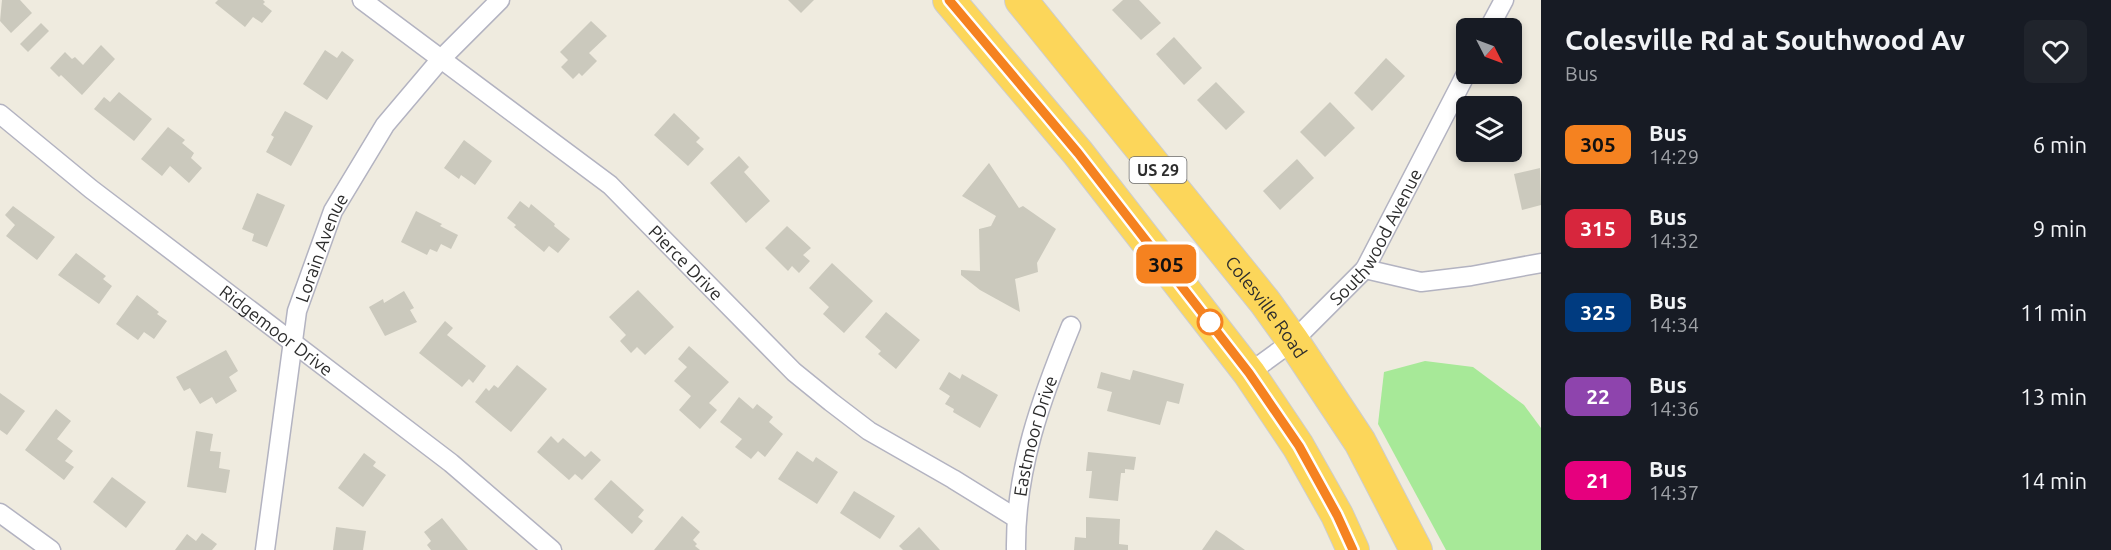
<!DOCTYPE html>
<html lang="en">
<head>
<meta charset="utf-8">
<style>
	body { margin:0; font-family:Ubuntu,sans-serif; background:#20242c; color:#f1f3f6; height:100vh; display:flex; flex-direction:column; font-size:22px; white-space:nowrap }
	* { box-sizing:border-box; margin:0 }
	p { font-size:20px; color:#9ea1a6 }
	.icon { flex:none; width:33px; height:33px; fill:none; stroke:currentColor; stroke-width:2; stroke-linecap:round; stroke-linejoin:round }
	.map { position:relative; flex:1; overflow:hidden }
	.details { display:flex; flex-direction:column; background:#171b24; width:570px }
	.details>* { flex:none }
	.badge { padding:0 12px; border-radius:9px; font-size:21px; line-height:39px }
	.needle { width:39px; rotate:132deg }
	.tools { position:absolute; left:1456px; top:18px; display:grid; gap:12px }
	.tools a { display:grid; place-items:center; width:66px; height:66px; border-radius:9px; background:#171b24; box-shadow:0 3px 9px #0003; font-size:30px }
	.map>.badge { position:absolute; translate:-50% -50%; box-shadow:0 0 0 3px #fff }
	.round { display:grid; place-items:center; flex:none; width:63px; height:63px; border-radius:9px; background:#20242c }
	.overview { display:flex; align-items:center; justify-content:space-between; height:102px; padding:0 24px }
	h1 { font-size:28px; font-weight:600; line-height:45px }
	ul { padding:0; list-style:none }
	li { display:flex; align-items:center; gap:18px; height:84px; padding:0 24px }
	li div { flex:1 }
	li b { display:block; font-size:22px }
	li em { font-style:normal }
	li .badge { min-width:66px; font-weight:700; text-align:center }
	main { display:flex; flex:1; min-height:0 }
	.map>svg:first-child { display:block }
</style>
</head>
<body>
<main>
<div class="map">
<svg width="1541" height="550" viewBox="0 0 1541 550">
	<rect width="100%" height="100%" fill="#efebdf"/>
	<path fill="#a7e998" d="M1425,361L1473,367L1524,405L1541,428V550H1446L1378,424L1384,372Z"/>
	<g fill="#cbc9bd">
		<path d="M2,0H20L32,13L11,33L0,21Z"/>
		<path d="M218,0H263L265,2L263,4L272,11L262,23L253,17L245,27L215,3Z"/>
		<path d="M788,0H814L801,13Z"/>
		<path d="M1123,0H1139L1161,23L1141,40L1112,10Z"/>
		<path d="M591,21L607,36L589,53L597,61L582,76L579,73L573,79L561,67L568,60L560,52Z"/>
		<path d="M41,23L49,31L28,52L20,44Z"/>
		<path d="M1174,37L1202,68L1184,85L1156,54Z"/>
		<path d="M101,45L115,59L82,95L61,75L59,77L50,68L65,52L72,59L75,57L83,65Z"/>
		<path d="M325,50L337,58L342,51L354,60L327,100L303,84Z"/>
		<path d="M1386,58L1405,76L1372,111L1354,93Z"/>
		<path d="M1216,82L1245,112L1226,130L1197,100Z"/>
		<path d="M119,92L152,119L134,141L94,109L104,97L110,102Z"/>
		<path d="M1330,102L1355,128L1325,157L1300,132Z"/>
		<path d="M285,111L313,126L291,166L266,152L274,137L271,135Z"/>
		<path d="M674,113L700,138L696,142L704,149L688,166L654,135Z"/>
		<path d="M168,127L185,140L182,143L194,153L191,158L202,168L189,183L170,166L162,176L141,159Z"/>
		<path d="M464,140L492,161L475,185L461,175L459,179L444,168Z"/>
		<path d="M739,156L749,167L744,172L770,201L746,223L710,183Z"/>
		<path d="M1297,159L1314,178L1280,210L1263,191Z"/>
		<path d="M989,163L1019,208L1023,206L1056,229L1037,263L1038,272L1015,279L1020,312L980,290L961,275V270L980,271L979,229L991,226L996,216L962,196Z"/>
		<path d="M1540,168L1541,205L1522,210L1514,174Z"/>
		<path d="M257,193L285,205L267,247L252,241L254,234L242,229Z"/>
		<path d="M520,201L529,208L531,204L555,224L554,226L570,239L558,253L549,246L544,252L514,227L516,225L507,218Z"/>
		<path d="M13,206L55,237L37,260L6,236L15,225L5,215Z"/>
		<path d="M416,211L442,224L440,226L458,235L451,249L441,244L437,252L430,249L427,255L401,242Z"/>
		<path d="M787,226L811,248L803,255L810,261L799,273L792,266L788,271L765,248Z"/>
		<path d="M76,253L106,276L103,279L112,286L99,304L58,275Z"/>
		<path d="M832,263L873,301L844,333L823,314L829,307L809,288Z"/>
		<path d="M638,290L674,327L645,355L637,347L631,353L620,341L626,335L609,317Z"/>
		<path d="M404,291L414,308L410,310L417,322L385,336L369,307L383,299L384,303Z"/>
		<path d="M137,295L159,312L157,314L167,321L154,339L144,332L138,340L116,324Z"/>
		<path d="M886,312L920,340L896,369L878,354L881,351L865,337Z"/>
		<path d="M445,321L453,328L447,335L486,366L473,383L469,379L462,387L419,353Z"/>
		<path d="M689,346L729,382L709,403L717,410L700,429L679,410L691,396L674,381L687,367L678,359Z"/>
		<path d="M226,350L238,371L229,377L237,391L216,404L212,397L200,404L190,388L184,391L176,377Z"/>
		<path d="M517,365L547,389L511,432L475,402L486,388L489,391L494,385L498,388Z"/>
		<path d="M1133,370L1184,384L1179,404L1167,401L1160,425L1107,411L1112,392L1097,388L1101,372L1130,380Z"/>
		<path d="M949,372L960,379L962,374L998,395L980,428L953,412L954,409L945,404L950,396L939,389Z"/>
		<path d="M0,393L25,411L7,435L0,430Z"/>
		<path d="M739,397L753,409L757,404L773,417L769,422L783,434L765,457L758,451L751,459L735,447L742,439L720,422Z"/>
		<path d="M56,409L71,421L57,439L73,451L65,461L74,467L64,480L25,450Z"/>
		<path d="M196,431L213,434L210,451L221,452L219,468L230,470L226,493L187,487Z"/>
		<path d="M551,436L558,443L563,438L585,457L591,451L601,460L582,480L575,474L569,480L537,452Z"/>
		<path d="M797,451L813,462L816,457L838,472L817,504L778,479Z"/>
		<path d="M1088,452L1136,457L1134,470L1125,469V473H1121L1118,501L1089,498L1092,471H1086Z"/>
		<path d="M364,453L376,462L373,466L386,475L363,507L338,488Z"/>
		<path d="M112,477L146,502L126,528L93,502Z"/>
		<path d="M611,480L644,510L638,517L643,521L632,534L594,499Z"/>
		<path d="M854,491L895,516L880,539L840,513Z"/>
		<path d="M682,516L700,532L693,540L697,544L695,546L700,550H654Z"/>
		<path d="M1086,517L1120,519L1119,544L1128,545V550H1074L1075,537L1086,538Z"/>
		<path d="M442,518L468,550H431L427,545L431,541L424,532Z"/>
		<path d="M336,527L366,531L363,550H333Z"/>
		<path d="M919,527L940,550H903L899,546Z"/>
		<path d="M1216,530L1224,535L1245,550H1202Z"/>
		<path d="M202,533L217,544L212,550H175L187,534L196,541Z"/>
	</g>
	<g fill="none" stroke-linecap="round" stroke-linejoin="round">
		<defs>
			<g id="minor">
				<path id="s1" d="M362,0L610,185L794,372L831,402L869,431L953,479L1016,518"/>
				<path d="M1489,28L1504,0"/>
				<path id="s2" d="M0,114L91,189L451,463L552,550"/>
				<path d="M1365,269L1421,282L1471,276L1541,263"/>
				<path id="s3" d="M1249,373L1293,341L1365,269L1467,72"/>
				<path d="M0,513L51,550"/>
				<path id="s4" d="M265,550L297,311L333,211L385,125L440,60L500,0"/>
				<path id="s5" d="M1016,550C1015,470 1041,399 1071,326"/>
			</g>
			<g id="trunk">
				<path d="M949,0L1078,153L1249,373L1298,446L1337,515L1353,550"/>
				<path id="s6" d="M1021,0L1265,302L1293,341L1360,442L1416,550"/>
			</g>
		</defs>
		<use href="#minor" stroke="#b3b3c1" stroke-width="21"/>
		<use href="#trunk" stroke="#cdcdcd" stroke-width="34"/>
		<use href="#minor" stroke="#fff" stroke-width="18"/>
		<use href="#trunk" stroke="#fcd65a" stroke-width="32"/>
	</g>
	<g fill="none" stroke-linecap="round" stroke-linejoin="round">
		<defs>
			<path id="line" d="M949,0L1078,153L1249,373L1299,446L1337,515L1353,550"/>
		</defs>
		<use href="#line" stroke="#fff" stroke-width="14"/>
		<use href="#line" stroke="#f58220" stroke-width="9"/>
	</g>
	<circle fill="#fff" stroke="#f58220" stroke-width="3" cx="1210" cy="322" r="12"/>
	<g text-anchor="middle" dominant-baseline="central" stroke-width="5" stroke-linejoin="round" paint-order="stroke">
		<rect fill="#fff" stroke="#6c6c6c" stroke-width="1.5" x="1129.5" y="157" width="57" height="26" rx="4.5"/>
		<g font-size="16" font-weight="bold" fill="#2d2d2d">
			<text x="1158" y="170">US 29</text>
		</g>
		<g font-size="18" fill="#2d2d2d" stroke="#fff">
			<text stroke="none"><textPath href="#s3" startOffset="189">Southwood Avenue</textPath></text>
			<text stroke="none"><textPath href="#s4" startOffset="309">Lorain Avenue</textPath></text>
			<text stroke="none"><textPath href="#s1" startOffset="418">Pierce Drive</textPath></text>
			<text stroke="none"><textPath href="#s6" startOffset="393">Colesville Road</textPath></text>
			<text stroke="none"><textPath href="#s2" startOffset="351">Ridgemoor Drive</textPath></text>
			<text stroke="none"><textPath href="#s5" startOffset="116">Eastmoor Drive</textPath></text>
		</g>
	</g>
</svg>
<div class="tools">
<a><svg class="needle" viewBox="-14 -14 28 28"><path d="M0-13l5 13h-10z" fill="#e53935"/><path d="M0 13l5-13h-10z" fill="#9ea1a6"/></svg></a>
<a><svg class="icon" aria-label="layers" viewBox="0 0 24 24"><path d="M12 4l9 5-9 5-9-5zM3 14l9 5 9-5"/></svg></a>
</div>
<b class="badge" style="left:1166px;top:264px;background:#f58220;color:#111">305</b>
</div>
<section class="details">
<div class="overview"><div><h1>Colesville Rd at Southwood Av</h1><p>Bus</p></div><a class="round"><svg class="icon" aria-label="heart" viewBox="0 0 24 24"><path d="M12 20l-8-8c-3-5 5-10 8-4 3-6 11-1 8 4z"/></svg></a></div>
<ul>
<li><span class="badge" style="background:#f58220;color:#111">305</span><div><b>Bus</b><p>14:29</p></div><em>6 min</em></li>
<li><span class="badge" style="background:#d7263d;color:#fff">315</span><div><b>Bus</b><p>14:32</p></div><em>9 min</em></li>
<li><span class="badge" style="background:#003b80;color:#fff">325</span><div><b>Bus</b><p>14:34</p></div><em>11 min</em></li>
<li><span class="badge" style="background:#8e44ad;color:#fff">22</span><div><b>Bus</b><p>14:36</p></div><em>13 min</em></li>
<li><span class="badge" style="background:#e6007e;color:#fff">21</span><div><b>Bus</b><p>14:37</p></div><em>14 min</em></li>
</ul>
</section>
</main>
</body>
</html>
